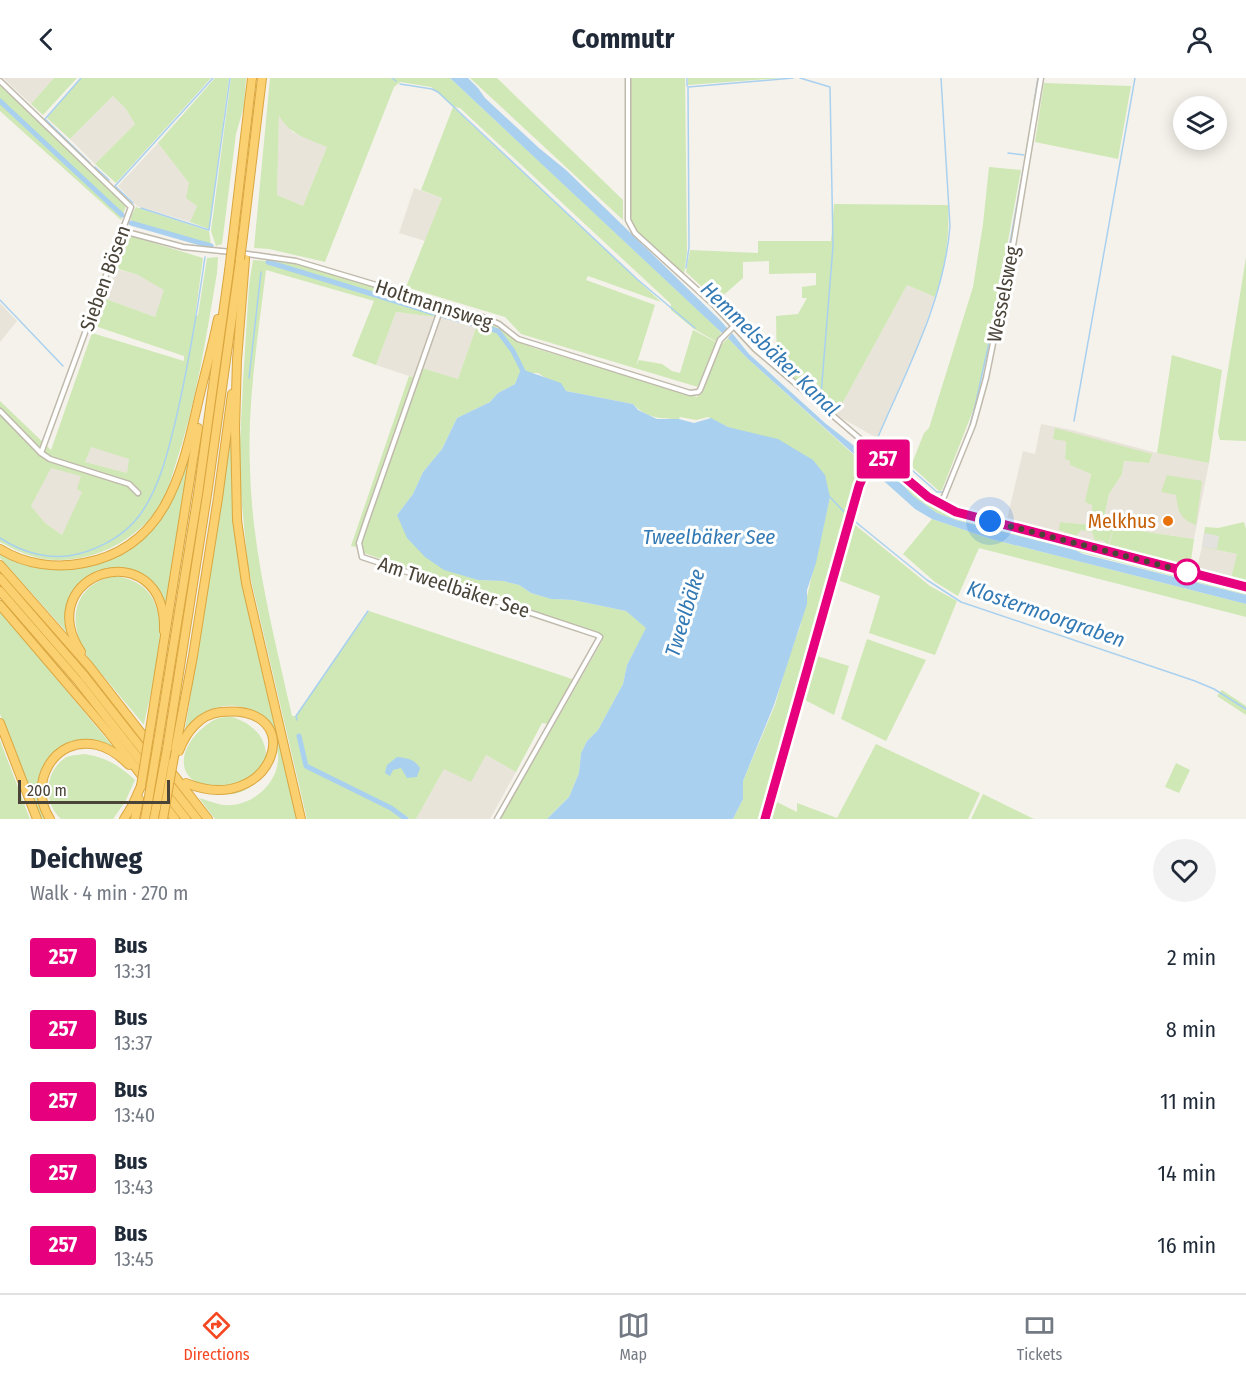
<!DOCTYPE html>
<html lang="en">
<head>
<meta charset="utf-8">
<style>
	body { margin:0; font-family:"Fira Sans Condensed",sans-serif; background:#f2f2f3; color:#1f2937; height:100vh; display:flex; flex-direction:column; font-size:22px; white-space:nowrap }
	* { box-sizing:border-box; margin:0 }
	p { font-size:20px; color:#747a83 }
	.icon { flex:none; width:33px; height:33px; fill:none; stroke:currentColor; stroke-width:2; stroke-linecap:round; stroke-linejoin:round }
	.map { position:relative; height:741px; overflow:hidden }
	.panel { display:flex; flex-direction:column; background:#fff; flex:1 }
	.panel>* { flex:none }
	.badge { padding:0 12px; border-radius:4px; font-size:21px; line-height:39px }
	.fabs { position:absolute; left:1173px; top:18px; display:grid; gap:12px }
	.fabs a { display:grid; place-items:center; width:54px; height:54px; border-radius:50%; background:#fff; box-shadow:0 3px 15px #0003; font-size:30px }
	.scale { position:absolute; left:18px; bottom:15px; width:152px; box-sizing:border-box; padding-left:6px; border:3px solid #494338; border-top:0; font-size:16px; line-height:21px; white-space:nowrap; color:#494338; -webkit-text-stroke:4px #fff; paint-order:stroke }
	.you { position:absolute; width:30px; height:30px; margin:-15px; border:4px solid #fff; border-radius:50%; background:#1a73e8; box-shadow:0 0 0 9px #1a73e833 }
	.map>.badge { position:absolute; translate:-50% -50%; box-shadow:0 0 0 3px #fff }
	.round { display:grid; place-items:center; flex:none; width:63px; height:63px; border-radius:32px; background:#f2f2f3 }
	.headline { display:flex; align-items:center; justify-content:space-between; height:102px; padding:0 30px }
	h1 { font-size:28px; font-weight:700; line-height:45px }
	ul { padding:0; list-style:none }
	li { display:flex; align-items:center; gap:18px; height:72px; padding:0 30px }
	li div { flex:1 }
	li b { display:block; font-size:22px }
	li em { font-style:normal }
	li .badge { min-width:66px; font-weight:700; text-align:center }
	header { display:flex; justify-content:space-between; align-items:center; height:78px; padding:0 30px; background:#fff; font-size:27px; font-weight:700 }
	.menu { display:flex; justify-content:space-around; align-items:center; height:84px; border-top:2px solid #e0e1e3; background:#fff; font-size:16px; color:#747a83 }
	.menu a { display:grid; justify-items:center; gap:3px }
	.menu .active { color:#f54721 }
	.map>svg:first-child { display:block }
</style>
</head>
<body>
<header><svg class="icon" aria-label="back" viewBox="0 0 24 24"><path d="M15 5l-7 7 7 7"/></svg>Commutr<svg class="icon" aria-label="person" viewBox="0 0 24 24"><circle cx="12" cy="8" r="4"/><path d="M4 21q1-7 8-7t8 7"/></svg></header>
<div class="map">
<svg width="1246" height="741" viewBox="0 0 1246 741">
	<rect width="100%" height="100%" fill="#f5f2eb"/>
	<g fill="#e9e4d9" fill-rule="evenodd">
		<path d="M3,0H54L31,26Z"/>
		<path d="M113,18L126,31L135,46L95,86L70,61Z"/>
		<path d="M279,34L292,54L327,69L303,128L277,117Z"/>
		<path d="M158,65L189,105L197,128L190,144L137,128L118,108Z"/>
		<path d="M414,110L442,120L425,163L399,155Z"/>
		<path d="M116,191L138,197L165,212L155,239L106,221Z"/>
		<path d="M907,207L935,219L920,262L877,360L836,337Z"/>
		<path d="M0,225L17,243L0,264Z"/>
		<path d="M446,231L479,241L458,301L422,290L442,234Z"/>
		<path d="M396,234L436,239L415,300L376,287Z"/>
		<path d="M1041,346L1072,352L1157,375L1209,385L1194,461L1115,449L1109,468L1007,441L1023,373L1035,376ZM1066,363L1149,385L1124,383L1122,396L1109,416L1104,441L1114,448L1107,467L1102,462L1095,463L1092,454L1061,444L1092,447V427L1086,424L1091,396L1071,387L1070,383L1065,381Z"/>
		<path d="M91,368L130,381L127,395L85,384Z"/>
		<path d="M51,389L81,398L83,414L62,457L45,445L31,428Z"/>
		<path d="M1202,469L1237,476L1231,500L1200,493L1197,489Z"/>
		<path d="M486,677L516,694L490,741H416L444,691Z"/>
	</g>
	<g fill="#cfe8b5" fill-rule="evenodd">
		<path d="M54,0H77L43,37L31,26Z"/>
		<path d="M81,0H211L116,105L95,86L135,46L126,31L113,18L70,61L47,40Z"/>
		<path d="M215,0H229L209,151L190,144L197,128L186,120L189,105L158,65Z"/>
		<path d="M231,0H246L244,28L236,56L222,166L216,168L211,153Z"/>
		<path d="M270,0H450L718,251L721,255L717,264L694,251L671,232V226L460,30L454,29L431,9L400,4L394,9L325,184L269,171L254,170ZM279,37C288,56 308,61 327,69L303,128L277,117Z"/>
		<path d="M470,0H497L623,122V142Z"/>
		<path d="M631,0H685L687,174L684,196L638,154L633,148L631,139Z"/>
		<path d="M688,0H782L688,7Z"/>
		<path d="M1044,5L1131,8L1118,81L1035,64Z"/>
		<path d="M0,7L126,128L121,142L0,33Z"/>
		<path d="M453,29L661,224L588,198L586,202L655,227L636,288L639,282L662,286L672,293L680,295L693,252L716,264L698,309L521,256L505,239L406,209L442,120L421,112Z"/>
		<path d="M989,89L1021,92L987,277L974,330L942,412L939,413L911,388L924,355L929,350L973,209L983,146Z"/>
		<path d="M834,126L948,127C950,158 945,189 935,219L907,207L836,337L819,322L817,315L812,316L777,287L776,238L798,236L807,220H802V209L816,207V195L769,196V183L743,184V200L717,223L686,194L690,172L758,175V163H831Z"/>
		<path d="M136,129L209,153L211,167L132,143L130,140Z"/>
		<path d="M131,158L203,180L195,239L198,237L207,180L218,179L217,195C206,260 196,326 175,388C171,401 167,418 158,430C133,466 87,487 43,481C28,478 13,471 0,464V323L51,372L92,255L184,283V278L95,248L106,221L155,239L164,212L138,197L112,189L124,160ZM91,369L129,381L127,395L85,384ZM51,390L81,398L77,411L82,414L62,457L45,445L31,428Z"/>
		<path d="M1246,179V363L1220,362L1218,354Z"/>
		<path d="M253,182L293,185L436,227V239L396,234L376,287L352,278L374,223L266,192C258,258 247,325 250,391C252,475 274,557 292,638H296L369,533L575,602L548,646L542,645L516,694L486,677L471,704L444,691L416,741H410L394,730L393,733L402,741H307L248,489L241,417L239,384L243,304L249,207Z"/>
		<path d="M479,241C499,248 514,261 534,270L697,319L702,315L721,267L728,260L747,280L866,388C847,415 839,469 830,502C808,582 785,661 761,741H733L743,721V703L775,627L788,581L800,549L830,419L747,355L728,349L708,339L696,342L680,339L679,341C661,341 646,340 633,326L566,313L538,295H529L522,291L515,306L498,315L490,324L457,340L442,371L423,394L413,416L397,437L478,502L503,503L519,507L531,515L551,521L573,522L626,533L647,550L627,587L623,606L598,652L587,663L581,675L579,695L569,719L547,741H500L602,563L601,557L364,475L360,469L367,445L422,290L458,301Z"/>
		<path d="M1172,277L1222,292L1209,385L1157,375Z"/>
		<path d="M409,298L415,300L356,469L351,468Z"/>
		<path d="M233,347V433L241,498L298,741H215L199,720C210,723 219,728 231,727C261,725 289,693 274,661C272,656 266,651 263,647C259,643 255,636 250,633C226,619 201,634 185,652Z"/>
		<path d="M1055,350L1152,376L1149,385L1124,383L1122,396L1109,416L1104,440L1114,448L1108,467L1102,462L1095,463L1092,454L1081,452L1076,458L1059,452L1060,444L1092,447V427L1085,424L1091,396L1070,387V383L1065,381L1066,363L1053,361Z"/>
		<path d="M191,372L167,535C154,497 118,474 84,504C78,508 72,515 71,522C69,534 71,548 72,560L0,480V473L50,489L113,478L164,435L174,418Z"/>
		<path d="M880,382L920,415L948,433L1246,511V517L956,442L937,435L913,418L902,406L878,390L876,385Z"/>
		<path d="M1167,397L1202,403L1196,447C1180,441 1178,434 1176,417L1161,414Z"/>
		<path d="M932,441L991,461L1246,526V539L979,470L958,518L935,504L903,476Z"/>
		<path d="M1244,444L1246,451V504L1231,500L1237,476L1202,469L1205,449L1218,450Z"/>
		<path d="M854,446L930,508L957,523L935,577L869,555L880,518L838,502Z"/>
		<path d="M1114,449L1194,461L1191,483L1186,488L1109,468Z"/>
		<path d="M113,498C188,505 153,600 144,647C131,631 118,616 105,600C99,593 92,586 87,578C67,544 72,508 113,498Z"/>
		<path d="M0,533L115,671L95,663L52,677L42,691L37,709L39,726L46,741H40L0,636Z"/>
		<path d="M867,561L926,582L886,663L841,641Z"/>
		<path d="M817,578L849,588L834,637L805,622Z"/>
		<path d="M1222,612L1246,628V637L1217,618Z"/>
		<path d="M232,639C296,659 259,737 207,711C200,707 190,702 186,694C177,673 198,651 214,642C220,639 226,639 232,639Z"/>
		<path d="M0,662L1,665L30,741H0Z"/>
		<path d="M876,666L980,715L968,741H769L775,723L797,734V725L837,740Z"/>
		<path d="M84,676C105,679 119,687 135,702L125,724L113,741H61C43,724 44,695 65,680C69,677 78,677 84,676Z"/>
		<path d="M1176,685L1190,692L1179,715L1165,709Z"/>
		<path d="M983,716L1034,741H971Z"/>
	</g>
	<path fill="#e4e2df" d="M1204,455L1219,458L1217,471L1202,469Z"/>
	<g fill="#a9d1ef">
		<path d="M450,0H468L478,10L485,20L539,70L566,92L720,242L728,251L723,256Z"/>
		<path d="M732,255L749,276L825,345L876,385L878,390L902,406L913,418L937,435L956,442L1075,472L1083,476L1246,517V526L991,461L932,441L915,431L747,280L728,260Z"/>
		<path d="M521,291L561,305L566,313L633,326L638,332L657,341H679L694,345L711,340L728,349L778,361L813,382L825,397L830,419L816,485L807,512V526L774,627L743,703V721L733,741H547L569,719L579,695L581,675L587,663L598,652L623,606L627,587L646,550L626,533L573,522L551,521L531,515L519,507L503,503L478,502L444,492L425,479L407,460L397,437L413,416L423,394L442,371L457,340L490,324L498,315L515,306Z"/>
		<path d="M397,679C408,680 414,681 420,690L417,699L407,700L401,690L393,692L390,698L385,695L387,687Z"/>
	</g>
	<g fill="none" stroke-linecap="round" stroke-linejoin="round">
		<g stroke="#a9d1ef" stroke-width="1.5">
			<path d="M81,0L45,41L90,85"/>
			<path d="M392,0L396,3"/>
			<path d="M687,0V8"/>
			<path d="M800,0L830,9L833,168L821,317"/>
			<path d="M400,6L432,11L438,14L638,202L695,250"/>
			<path d="M1034,24L1038,0"/>
			<path d="M1030,53L1033,31"/>
			<path d="M1008,75L1024,77"/>
			<path d="M95,89L109,102"/>
			<path d="M133,125L115,108L213,0"/>
			<path d="M141,130L209,152L230,0"/>
			<path d="M686,190L689,169L688,9L793,0"/>
			<path d="M0,222L63,288"/>
			<path d="M249,300L261,194"/>
			<path d="M1074,343L1135,0"/>
			<path d="M878,359C907,291 944,223 950,148L941,0"/>
			<path d="M881,365L937,414H943L969,351L976,324L1006,187L1029,59"/>
			<path d="M830,419L846,436"/>
			<path d="M852,441L927,502L961,524L1195,603L1214,611L1246,631"/>
			<path d="M0,460C23,475 51,483 78,476C101,470 125,457 139,438C159,411 167,377 175,345C188,290 197,235 205,179"/>
			<path d="M297,642L296,638L368,533"/>
		</g>
		<g stroke="#a9d1ef" stroke-width="5">
			<path d="M0,23L122,137"/>
			<path d="M131,145L211,168"/>
			<path d="M268,184L434,235"/>
			<path d="M442,237L498,253L513,273L525,297"/>
			<path d="M299,658L306,688L391,730L406,741"/>
		</g>
		<defs>
			<g id="minor">
				<path d="M628,0V142L635,155L714,227L755,271L928,419L956,434L1246,509"/>
				<path d="M0,3L131,129L41,375"/>
				<path d="M123,153L183,169L231,174"/>
				<path d="M241,175L296,183L480,238L499,246L518,261L690,315L698,314L700,312L720,262L734,248"/>
				<path d="M442,227L366,444L359,465L362,479L597,557L600,559L497,741"/>
				<path d="M0,333L41,375L50,381L129,406L138,415"/>
				<path d="M941,426L973,347L986,300L1014,162L1041,0"/>
				<path d="M765,741L859,408L878,377"/>
			</g>
			<g id="motorway">
				<path d="M243,158L262,0"/>
				<path d="M233,160L252,0"/>
				<path d="M245,181L237,282L235,350L237,442L246,505L301,741"/>
				<path d="M0,471C24,486 55,491 84,485C170,469 183,388 200,316C206,291 213,266 218,241"/>
				<path d="M0,487L89,588L208,741"/>
				<path d="M0,500L83,596L197,741"/>
				<path d="M0,513L78,603L186,741"/>
				<path d="M0,527L109,655L175,741"/>
				<path d="M81,574C29,493 167,453 164,553"/>
				<path d="M0,645L37,741"/>
				<path d="M150,652L198,350"/>
				<path d="M158,664L198,416L229,193"/>
				<path d="M167,671L207,417L240,182"/>
				<path d="M179,673C186,654 200,636 221,634C312,625 273,741 186,705"/>
				<path d="M173,684L193,578L218,420L232,316"/>
				<path d="M50,741C27,706 54,657 97,667C110,670 120,678 129,687"/>
				<path d="M124,741L132,728L141,708"/>
				<path d="M135,741L139,721"/>
				<path d="M145,741L147,730"/>
				<path d="M154,741L156,730"/>
			</g>
		</defs>
		<use href="#minor" stroke="#c0baad" stroke-width="7"/>
		<use href="#motorway" stroke="#dba63f" stroke-width="10"/>
		<use href="#minor" stroke="#fff" stroke-width="4"/>
		<use href="#motorway" stroke="#fad070" stroke-width="8"/>
		<defs>
			<g id="motorway-bridge">
				<path d="M240,181L243,158"/>
				<path d="M229,193L233,160"/>
				<path d="M141,708L150,652"/>
				<path d="M147,730L158,664"/>
				<path d="M156,730L167,671"/>
				<path d="M163,741L173,684"/>
			</g>
		</defs>
		<use href="#motorway-bridge" stroke="#dba63f" stroke-width="10" stroke-linecap="butt"/>
		<use href="#motorway-bridge" stroke="#fad070" stroke-width="8"/>
	</g>
	<g fill="none" stroke-linecap="round" stroke-linejoin="round">
		<defs>
			<path id="line" d="M765,741L859,408L865,394L878,377L928,419L956,434L1246,509"/>
		</defs>
		<use href="#line" stroke="#fff" stroke-width="14"/>
		<use href="#line" stroke="#e6007e" stroke-width="9"/>
		<path stroke="#494338" stroke-width="6" stroke-dasharray="0 10.8" d="M990,443L1187,494"/>
	</g>
	<circle fill="#e8710a" stroke="#fff" stroke-width="2" cx="1168" cy="443" r="6"/>
	<circle fill="#fff" stroke="#e6007e" stroke-width="3" cx="1187" cy="494" r="12"/>
	<g text-anchor="middle" dominant-baseline="central" stroke-width="6" stroke-linejoin="round" paint-order="stroke">
		<g font-size="20" fill="#494338" stroke="#fff">
			<text transform="translate(105 200) rotate(-70)">Sieben Bösen</text>
			<text transform="translate(1003 216) rotate(-79)">Wesselsweg</text>
			<text transform="translate(434 226) rotate(18)">Holtmannsweg</text>
			<text transform="translate(454 509) rotate(18)">Am Tweelbäker See</text>
		</g>
		<g font-size="20" fill="#c56008" stroke="#fff" text-anchor="end">
			<text x="1156" y="443">Melkhus</text>
		</g>
		<g font-size="21" font-style="italic" fill="#337ab4" stroke="#fff">
			<text transform="translate(770 271) rotate(44)">Hemmelsbäker Kanal</text>
			<text x="709" y="459">Tweelbäker See</text>
			<text transform="translate(685 535) rotate(-73)">Tweelbäke</text>
			<text transform="translate(1046 536) rotate(19)">Klostermoorgraben</text>
		</g>
	</g>
</svg>
<div class="fabs">
<a><svg class="icon" aria-label="layers" viewBox="0 0 24 24"><path d="M12 4l9 5-9 5-9-5zM3 14l9 5 9-5"/></svg></a>
</div>
<div class="scale">200 m</div>
<div class="you" style="left:990px;top:443px"></div>
<b class="badge" style="left:883px;top:381px;background:#e6007e;color:#fff">257</b>
</div>
<section class="panel">
<div class="headline"><div><h1>Deichweg</h1><p>Walk · 4 min · 270 m</p></div><a class="round"><svg class="icon" aria-label="heart" viewBox="0 0 24 24"><path d="M12 20l-8-8c-3-5 5-10 8-4 3-6 11-1 8 4z"/></svg></a></div>
<ul>
<li><span class="badge" style="background:#e6007e;color:#fff">257</span><div><b>Bus</b><p>13:31</p></div><em>2 min</em></li>
<li><span class="badge" style="background:#e6007e;color:#fff">257</span><div><b>Bus</b><p>13:37</p></div><em>8 min</em></li>
<li><span class="badge" style="background:#e6007e;color:#fff">257</span><div><b>Bus</b><p>13:40</p></div><em>11 min</em></li>
<li><span class="badge" style="background:#e6007e;color:#fff">257</span><div><b>Bus</b><p>13:43</p></div><em>14 min</em></li>
<li><span class="badge" style="background:#e6007e;color:#fff">257</span><div><b>Bus</b><p>13:45</p></div><em>16 min</em></li>
</ul>
</section>
<nav class="menu">
<a class="active"><svg class="icon" aria-label="directions" viewBox="0 0 24 24"><path d="M12 3l9 9-9 9-9-9zM9 14v-3h6M13 9l2 2-2 2"/></svg>Directions</a>
<a><svg class="icon" aria-label="map" viewBox="0 0 24 24"><path d="M3 6l6-2 6 2 6-2v14l-6 2-6-2-6 2zM9 4v14M15 6v14"/></svg>Map</a>
<a><svg class="icon" aria-label="tickets" viewBox="0 0 24 24"><path d="M3 7h18v10H3zM15 7v10"/></svg>Tickets</a>
</nav>
</body>
</html>
